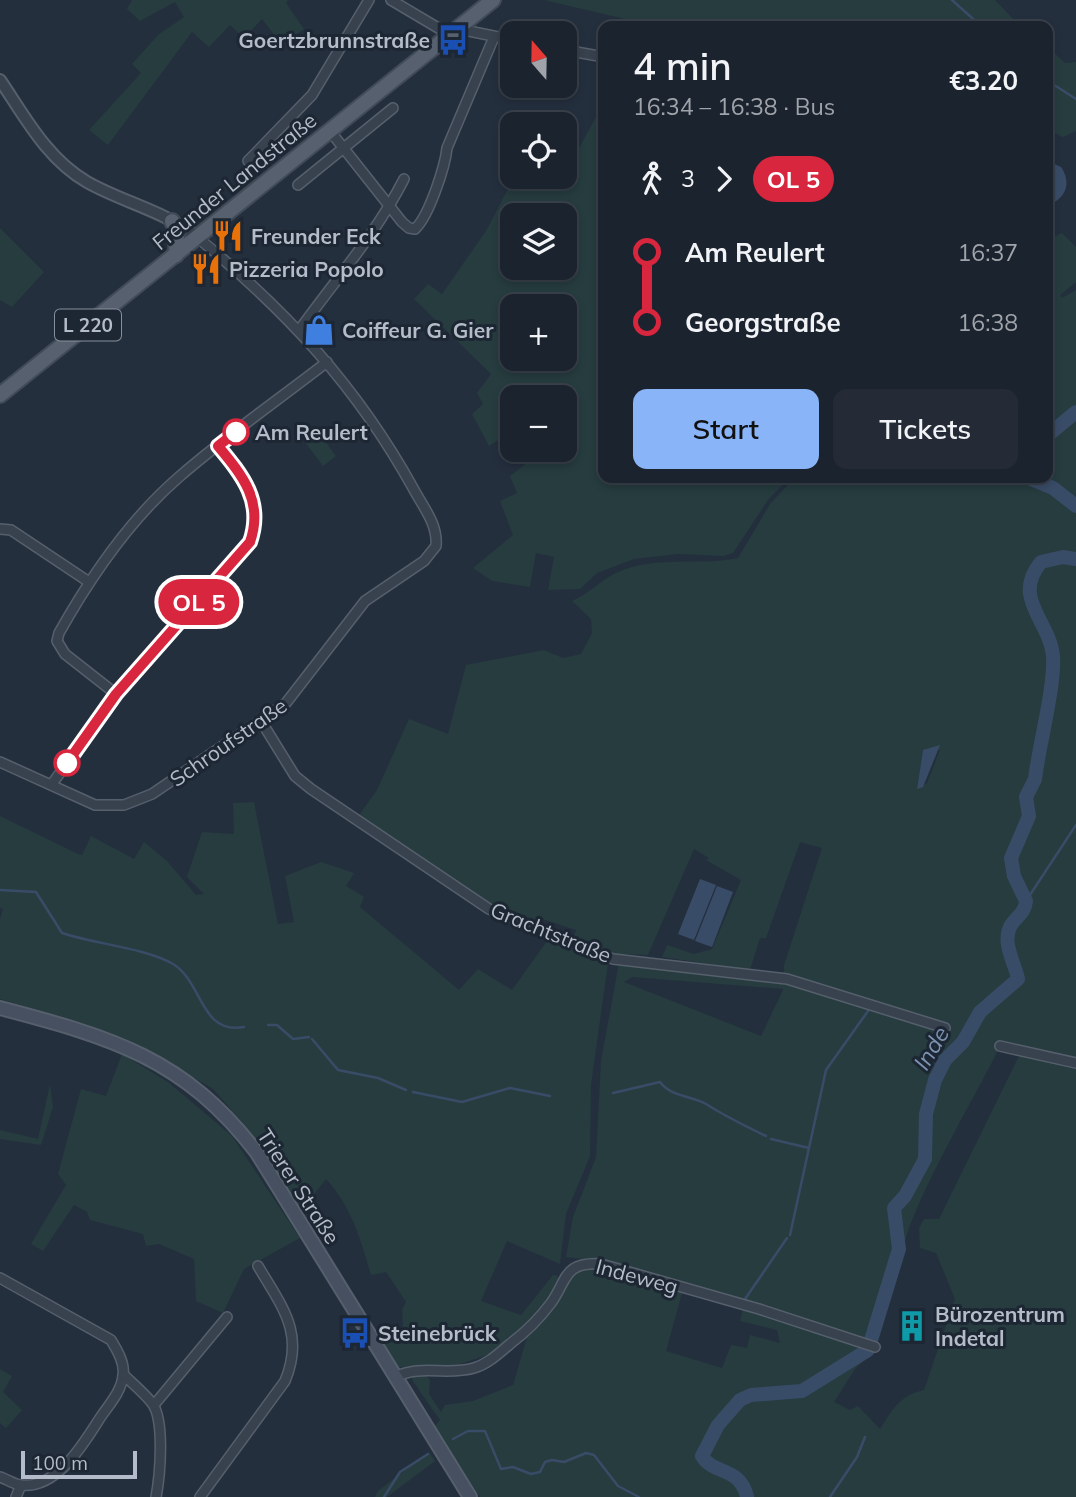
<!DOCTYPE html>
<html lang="en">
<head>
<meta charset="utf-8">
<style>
	body { margin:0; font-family:Mulish,sans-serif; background:#242b36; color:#f1f3f6; height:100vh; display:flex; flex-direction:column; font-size:26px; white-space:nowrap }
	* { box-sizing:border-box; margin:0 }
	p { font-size:23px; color:#a0a4aa }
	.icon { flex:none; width:38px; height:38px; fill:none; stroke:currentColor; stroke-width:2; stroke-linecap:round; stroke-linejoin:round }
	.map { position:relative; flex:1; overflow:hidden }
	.sheet { position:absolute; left:598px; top:21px; width:455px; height:462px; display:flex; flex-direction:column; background:#1b232e; border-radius:14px; box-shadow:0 4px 10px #0003,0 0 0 2px #39404a }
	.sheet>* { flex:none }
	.badge { padding:0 14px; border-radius:23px; font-size:24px; line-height:46px }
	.needle { width:46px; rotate:340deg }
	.buttons { position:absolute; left:500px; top:21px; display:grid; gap:14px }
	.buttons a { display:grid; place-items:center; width:77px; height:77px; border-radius:14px; background:#1b232e; box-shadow:0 4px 10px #0003,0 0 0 2px #39404a; font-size:35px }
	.scale { position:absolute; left:21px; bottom:18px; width:116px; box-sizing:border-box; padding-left:7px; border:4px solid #b4bcc9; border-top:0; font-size:19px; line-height:24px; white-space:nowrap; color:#b4bcc9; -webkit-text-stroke:5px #1d2633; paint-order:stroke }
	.map>.badge { position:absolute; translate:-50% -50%; box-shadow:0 0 0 4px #fff }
	.legs { display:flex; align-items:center; gap:10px; height:77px; padding:0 35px; font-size:23px }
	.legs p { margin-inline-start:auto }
	.summary { display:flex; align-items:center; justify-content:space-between; height:119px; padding:0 35px }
	h1 { font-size:38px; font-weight:600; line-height:52px }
	.action { display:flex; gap:14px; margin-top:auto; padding:14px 35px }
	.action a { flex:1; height:80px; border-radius:14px; background:#8ab4f8; color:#111; font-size:28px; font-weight:600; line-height:80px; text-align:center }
	.action a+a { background:#242b36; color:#f1f3f6 }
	ul { padding:0 35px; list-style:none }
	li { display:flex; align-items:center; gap:24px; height:70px; font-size:26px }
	li i { display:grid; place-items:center; width:10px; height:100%; margin:0 9px; background:currentColor }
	li i::after { content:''; width:18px; height:18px; margin:-9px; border:5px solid; border-radius:50%; background:#1b232e }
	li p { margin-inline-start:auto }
	li:first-child i { background:linear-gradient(#0000 50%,currentColor 0) }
	li:last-child i { background:linear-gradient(currentColor 50%,#0000 0) }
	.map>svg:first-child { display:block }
</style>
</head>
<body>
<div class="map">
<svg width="1076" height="1497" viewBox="0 0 1076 1497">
	<rect width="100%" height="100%" fill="#242f3e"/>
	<g fill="#263c3f" fill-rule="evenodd">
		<path d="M132,0H288L286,3L304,29L282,45L262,19L244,38L230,25L209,47L192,32L108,145L89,130L141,73L132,64L158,35L184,17L175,2L140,21L127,9Z"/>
		<path d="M544,0H995L1020,26H655Z"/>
		<path d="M1048,47L1065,63L1076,62V131L1063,137L1048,130Z"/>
		<path d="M604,102V478H789L768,500L733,553L723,556L678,554L634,559L597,573L580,589L548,590L554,557L536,553L530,587L492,581L473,568L513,535L500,501L517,493L510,476L537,455L533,450H565V397H513V430L489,446L472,414L483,404L477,393L491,374L414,299L428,284L442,294L486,231L514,177H565V162L571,163ZM565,215V268H513V215ZM565,306V359H513V306Z"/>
		<path d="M0,228L44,272L12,307L0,300Z"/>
		<path d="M1062,233L1076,247V282L1060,295L1062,298L1076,290V1497H480L434,1427L440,1420L412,1380L415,1372H423L430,1380L429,1394L441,1412L445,1405L473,1401L513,1385L527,1337L542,1323L569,1278L585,1267L604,1268L682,1293L666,1351L722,1368L731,1345L747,1348L750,1335L780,1343L777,1330L740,1321L743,1308C693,1287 620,1262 566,1257L573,1217L596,1157L601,1061L619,963L784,981V965L822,848L800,842L766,938H760L750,970L662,957L667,945L694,954L712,949L741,880L706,860L709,858L694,849L648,955L614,954L572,940L576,930L542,919L537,929L490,908L357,818L377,790L409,719L448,734L466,665L544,650L563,658L581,654L592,633L591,619L572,601C591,593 603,577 623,570C661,556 700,566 738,558L770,504L794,478H1048V240ZM923,750H940L927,783L917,789ZM632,977L783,989V990L761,1036L624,982ZM803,978L877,1002L906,1017L802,986ZM998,1050L1020,1054L939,1219H924L919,1228L920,1248L936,1253L955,1299L924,1390C899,1396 893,1409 880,1429L858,1406L850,1410L834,1402L855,1369L875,1350L903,1257C901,1220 979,1091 998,1050Z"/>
		<path d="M315,428L336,456L323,466L302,438Z"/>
		<path d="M254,802L278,924L294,922L285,876L321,862L354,873L346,886L364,897L360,907L459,990L478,969L512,990L547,941L608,963L591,1085L590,1156L566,1214L560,1264L507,1241L481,1301L521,1315L553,1275L558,1276L552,1300L530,1323L487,1355L454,1366L398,1367L378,1334L403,1327L402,1310L406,1302L386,1272L371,1275C361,1240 351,1206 326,1179L302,1210L243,1123L213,1089L138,1045L79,1022L0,999V919L3,909L0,908V816L78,854L82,855L91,836L134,859L144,842L167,861L196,895L204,894L187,877L202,832L234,834L233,803Z"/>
		<path d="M122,1054L168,1082L232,1136L300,1238L244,1269L223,1313L196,1301L194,1259L159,1244L146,1246L143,1234L90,1220L87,1212L74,1205L43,1251L31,1244L66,1185L58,1174L81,1089L106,1096Z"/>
		<path d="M50,1084L53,1107L41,1145L0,1139V1130L38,1139Z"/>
		<path d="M0,1369L12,1376L3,1392L22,1410L6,1428L0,1423Z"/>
		<path d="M429,1452L435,1461L387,1497H375L378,1491Z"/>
	</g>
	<g fill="#394c67">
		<path d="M1048,161L1061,167C1071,182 1067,196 1051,204Z"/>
		<path d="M940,745L923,787L917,789L923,750Z"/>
		<path d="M700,879L716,885L694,940L678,934Z"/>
		<path d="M717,886L733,892L712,947L695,941Z"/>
	</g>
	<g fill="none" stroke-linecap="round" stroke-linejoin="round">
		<g stroke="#394c67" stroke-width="2.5">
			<path d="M952,0L981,26"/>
			<path d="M1048,81L1076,99"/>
			<path d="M0,890L36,892L62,933C94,944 146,948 173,964C203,982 200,1035 244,1027"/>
			<path d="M1026,901L1076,825"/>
			<path d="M268,1025H277L293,1039L309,1037"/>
			<path d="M312,1039L338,1070L378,1078L406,1090"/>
			<path d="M413,1092L462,1102L510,1088L550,1096"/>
			<path d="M613,1093L660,1082C671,1097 692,1096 706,1104C725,1116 745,1126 766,1136"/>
			<path d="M771,1139L809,1148"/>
			<path d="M790,1235L826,1070L868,1011"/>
			<path d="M743,1302L787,1238"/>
			<path d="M453,1439L468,1431H485L501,1469L513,1467L531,1474L540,1472L545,1462L552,1460L564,1462L586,1453L594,1455L618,1486L639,1497"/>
			<path d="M384,1497L400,1472L428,1454"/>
			<path d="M830,1497L857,1457L865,1437"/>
		</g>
		<g stroke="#394c67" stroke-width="14">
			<path d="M1048,435L1076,412"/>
			<path d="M1029,478L1053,488L1076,506"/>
			<path d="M747,1497C740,1466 713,1475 702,1456L718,1425L740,1400L751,1395L802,1391L868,1350L899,1249L894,1208L905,1196L925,1159L926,1114L935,1080L945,1060L963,1042L980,1012L1018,979C1015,963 1001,942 1011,925C1017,916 1025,913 1026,901L1014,876L1011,858L1029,816L1026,797L1035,779C1039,745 1055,687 1053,656C1050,621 1011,598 1041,562L1063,557L1076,559"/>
		</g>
		<defs>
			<g id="minor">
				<path d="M391,0L450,35"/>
				<path d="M461,26L464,30L513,40"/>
				<path d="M565,50L604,57"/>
				<path d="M330,131L402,222L409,228L415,229C429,216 445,167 447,148L494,37"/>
				<path d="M248,161L312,95L369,0"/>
				<path d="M298,185L393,108"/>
				<path d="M300,329C336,279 376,234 404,179"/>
				<path d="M0,529L11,530L89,582"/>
				<path d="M116,694L65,654L57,641L59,633C91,576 129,520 179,477C226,436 278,400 327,362"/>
				<path d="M261,721L295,776L311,789L489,909L613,959L787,979L945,1028"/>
				<path d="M0,762L95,805H124L152,794L286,703L365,601L424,561L436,546C438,524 423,507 413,488C356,385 287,312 197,237"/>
				<path d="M52,784L116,694L250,542C264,502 243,476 218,446"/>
				<path d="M1000,1046L1076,1063"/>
				<path d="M0,1278L111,1340C117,1350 125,1363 123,1375C122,1391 108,1406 100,1418C84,1443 57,1490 20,1485C14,1484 6,1479 0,1477"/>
				<path d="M124,1375C133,1384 144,1393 152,1403C165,1420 160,1476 156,1497"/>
				<path d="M395,1377C421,1364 447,1376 474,1368C488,1364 499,1353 510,1344C526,1332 539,1319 551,1303C568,1279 563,1262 601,1264L759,1309L875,1347"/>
				<path d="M154,1405L227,1317"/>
				<path d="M16,1497L21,1485"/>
				<path d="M200,1497L285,1381C305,1333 282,1307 258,1266"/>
			</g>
			<path id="tertiary" d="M0,80C25,117 47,159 87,182C122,202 165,211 197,237"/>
			<path id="secondary" d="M0,1008C110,1037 185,1058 257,1153L470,1497"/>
			<g id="primary">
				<path d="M172,221L177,232L176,255"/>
				<path d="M0,395L493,0"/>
			</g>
		</defs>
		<use href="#minor" stroke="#565f6c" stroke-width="12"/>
		<use href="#tertiary" stroke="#565f6c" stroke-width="14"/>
		<use href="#secondary" stroke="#565f6c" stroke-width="16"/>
		<use href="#primary" stroke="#414a57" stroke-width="18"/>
		<use href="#minor" stroke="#38414e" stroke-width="9"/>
		<use href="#tertiary" stroke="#38414e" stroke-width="10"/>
		<use href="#secondary" stroke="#465061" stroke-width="12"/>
		<use href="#primary" stroke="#56606e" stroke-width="14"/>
	</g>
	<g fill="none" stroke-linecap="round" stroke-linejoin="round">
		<defs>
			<path id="line-1" d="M67,763L116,694L250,542C264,502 243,476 218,446L236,432"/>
		</defs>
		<use href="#line-1" stroke="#fff" stroke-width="16"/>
		<use href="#line-1" stroke="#d7263d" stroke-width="10"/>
	</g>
	<defs>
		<symbol id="bus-bare" viewBox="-9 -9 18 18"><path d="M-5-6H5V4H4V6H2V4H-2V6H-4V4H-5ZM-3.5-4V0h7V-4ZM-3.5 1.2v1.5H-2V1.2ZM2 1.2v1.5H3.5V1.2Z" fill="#1a4fb4" stroke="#1d2633" stroke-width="2.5" paint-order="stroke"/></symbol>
		<symbol id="restaurant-bare" viewBox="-9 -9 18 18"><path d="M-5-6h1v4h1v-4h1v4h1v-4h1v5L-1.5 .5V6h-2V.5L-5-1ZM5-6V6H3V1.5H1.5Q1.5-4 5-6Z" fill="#e8710a" stroke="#1d2633" stroke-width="2.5" paint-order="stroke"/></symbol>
		<symbol id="shop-bare" viewBox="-9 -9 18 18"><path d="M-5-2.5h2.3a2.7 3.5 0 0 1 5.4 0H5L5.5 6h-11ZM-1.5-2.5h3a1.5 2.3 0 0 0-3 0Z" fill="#3f7fe0" stroke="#1d2633" stroke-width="2.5" paint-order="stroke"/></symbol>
		<symbol id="building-bare" viewBox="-9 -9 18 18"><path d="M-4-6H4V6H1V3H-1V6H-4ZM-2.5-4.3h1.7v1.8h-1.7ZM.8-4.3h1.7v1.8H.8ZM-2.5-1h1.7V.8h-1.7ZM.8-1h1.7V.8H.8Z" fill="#0f9aa8" stroke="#1d2633" stroke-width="2.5" paint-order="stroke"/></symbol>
	</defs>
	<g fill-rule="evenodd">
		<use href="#bus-bare" x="431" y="18" width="44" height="44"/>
		<use href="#restaurant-bare" x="206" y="214" width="44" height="44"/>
		<use href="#restaurant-bare" x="184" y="247" width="44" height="44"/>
		<use href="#shop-bare" x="297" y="308" width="44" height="44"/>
		<use href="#building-bare" x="890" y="1304" width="44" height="44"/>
		<use href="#bus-bare" x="333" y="1311" width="44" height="44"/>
	</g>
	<g fill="#fff" stroke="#d7263d" stroke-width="3.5">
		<circle cx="236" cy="432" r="12"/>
		<circle cx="67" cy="763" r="12"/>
	</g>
	<g text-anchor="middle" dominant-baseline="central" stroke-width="6" stroke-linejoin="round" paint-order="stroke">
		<rect fill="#1d2633" stroke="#878f9c" stroke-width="2" x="55" y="309.5" width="66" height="31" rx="5"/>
		<g font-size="19" font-weight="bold" fill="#b4bcc9">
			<text x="88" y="325">L 220</text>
		</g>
		<g font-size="21" font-weight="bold" fill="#b4bcc9" stroke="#1d2633" text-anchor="start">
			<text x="430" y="40" text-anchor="end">Goertzbrunnstraße</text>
			<text x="251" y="236">Freunder Eck</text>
			<text x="229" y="269">Pizzeria Popolo</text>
			<text x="342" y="330">Coiffeur G. Gier</text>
			<text x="935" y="1314">Bürozentrum<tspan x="935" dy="24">Indetal</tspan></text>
			<text x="378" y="1333">Steinebrück</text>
		</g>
		<g font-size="21" fill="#b4bcc9" stroke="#1d2633">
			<text transform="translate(234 181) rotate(-39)">Freunder Landstraße</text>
			<text transform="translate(228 742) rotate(-35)">Schroufstraße</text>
			<text transform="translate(551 932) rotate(22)">Grachtstraße</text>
			<text transform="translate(299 1186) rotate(57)">Trierer Straße</text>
			<text transform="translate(637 1276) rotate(15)">Indeweg</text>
		</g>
		<g font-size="21" font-weight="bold" fill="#b4bcc9" stroke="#1d2633" text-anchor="start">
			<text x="255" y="432">Am Reulert</text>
		</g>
		<g font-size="23" font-style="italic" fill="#7c92b1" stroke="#1d2633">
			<text transform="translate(931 1048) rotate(-59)">Inde</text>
		</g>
	</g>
</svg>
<div class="buttons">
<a><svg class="needle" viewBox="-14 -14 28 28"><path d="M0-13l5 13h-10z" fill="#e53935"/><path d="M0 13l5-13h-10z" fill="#a0a4aa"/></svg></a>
<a><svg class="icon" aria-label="locate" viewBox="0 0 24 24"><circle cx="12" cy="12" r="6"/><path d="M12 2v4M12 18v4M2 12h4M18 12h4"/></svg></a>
<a><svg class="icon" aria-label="layers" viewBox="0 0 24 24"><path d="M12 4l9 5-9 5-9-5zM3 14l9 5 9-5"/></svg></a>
<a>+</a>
<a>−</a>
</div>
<div class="scale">100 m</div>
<b class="badge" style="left:199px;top:602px;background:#d7263d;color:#fff">OL 5</b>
<section class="sheet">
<div class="summary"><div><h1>4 min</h1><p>16:34 – 16:38 · Bus</p></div><b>€3.20</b></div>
<div class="legs"><svg class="icon" aria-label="walk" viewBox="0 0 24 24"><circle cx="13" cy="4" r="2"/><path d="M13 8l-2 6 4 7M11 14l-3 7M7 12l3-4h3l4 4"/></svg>3<svg class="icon" aria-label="forward" viewBox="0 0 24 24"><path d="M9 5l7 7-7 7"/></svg><b class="badge" style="background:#d7263d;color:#fff">OL 5</b></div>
<ul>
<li><i style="color:#d7263d"></i><b>Am Reulert</b><p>16:37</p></li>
<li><i style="color:#d7263d"></i><b>Georgstraße</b><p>16:38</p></li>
</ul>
<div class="action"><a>Start</a><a>Tickets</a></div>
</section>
</div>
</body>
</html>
